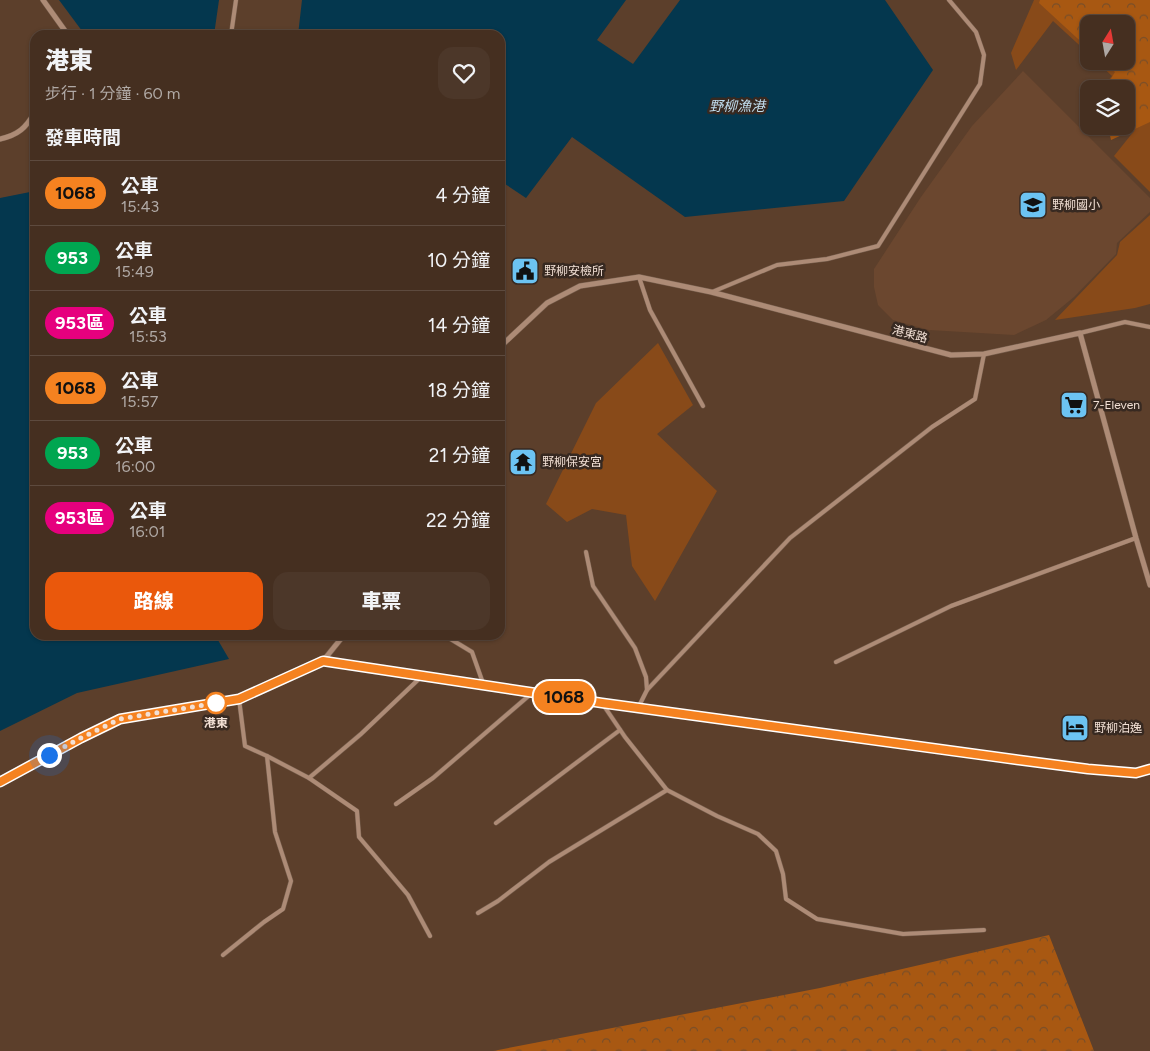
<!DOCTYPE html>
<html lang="zh-TW">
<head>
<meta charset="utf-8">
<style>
	body { margin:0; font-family:Figtree,"Noto Sans TC",sans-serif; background:#4c3729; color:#f1f3f6; height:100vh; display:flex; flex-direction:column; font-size:19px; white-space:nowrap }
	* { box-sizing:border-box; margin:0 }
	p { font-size:16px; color:#b0a9a5 }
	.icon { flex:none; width:28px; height:28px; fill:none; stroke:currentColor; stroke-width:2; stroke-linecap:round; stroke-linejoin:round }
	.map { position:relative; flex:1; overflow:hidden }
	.sheet { position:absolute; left:30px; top:30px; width:475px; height:610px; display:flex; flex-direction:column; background:#452f20; border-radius:15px; box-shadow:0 1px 4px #0004,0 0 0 1px #5d4a3e }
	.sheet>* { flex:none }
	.badge { padding:0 10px; border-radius:16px; font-size:18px; line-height:32px }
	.needle { width:32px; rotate:11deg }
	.tools { position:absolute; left:1080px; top:15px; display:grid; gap:10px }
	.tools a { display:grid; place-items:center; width:55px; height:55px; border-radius:10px; background:#452f20; box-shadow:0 1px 4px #0004,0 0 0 1px #5d4a3e; font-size:25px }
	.you { position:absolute; width:25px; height:25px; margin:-12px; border:4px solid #fff; border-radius:50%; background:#1a73e8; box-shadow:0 0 0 8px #1a73e833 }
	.map>.badge { position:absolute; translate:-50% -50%; box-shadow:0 0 0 2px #fff }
	h2 { padding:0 15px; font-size:19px; line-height:45px }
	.round { display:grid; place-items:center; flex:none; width:52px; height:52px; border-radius:15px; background:#4c3729 }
	.summary { display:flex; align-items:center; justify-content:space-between; height:85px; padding:0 15px }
	h1 { font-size:24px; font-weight:800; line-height:38px }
	.cta { display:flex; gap:10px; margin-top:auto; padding:10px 15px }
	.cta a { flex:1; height:58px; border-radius:15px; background:#ea580c; color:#fff; font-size:20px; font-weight:800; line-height:58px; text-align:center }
	.cta a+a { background:#4c3729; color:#f1f3f6 }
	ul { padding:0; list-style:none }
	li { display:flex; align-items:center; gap:15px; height:65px; padding:0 15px; border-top:1px solid #5d4a3e }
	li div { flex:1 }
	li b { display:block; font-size:19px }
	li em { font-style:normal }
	li .badge { min-width:55px; font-weight:700; text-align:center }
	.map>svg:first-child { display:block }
</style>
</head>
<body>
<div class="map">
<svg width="1150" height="1051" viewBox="0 0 1150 1051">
	<defs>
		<pattern id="forest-crowns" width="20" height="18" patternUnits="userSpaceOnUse" patternTransform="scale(1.25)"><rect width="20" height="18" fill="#a85812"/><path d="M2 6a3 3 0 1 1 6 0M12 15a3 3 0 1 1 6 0" fill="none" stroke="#784e29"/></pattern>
	</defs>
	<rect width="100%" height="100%" fill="#5c3f2b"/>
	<path fill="#6b472f" d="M1023,71L1150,198V212L1117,243L1116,254L1074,297L1046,320L1014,335L929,330L893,320L878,305L874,287V269L921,197L972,126Z"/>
	<g fill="#884a19">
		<path d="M1034,0H1150V192L1114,156L1134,131L1126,124V89H1101L1112,76L1096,61H1126V24H1089V54L1053,21L1016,70L1011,53Z"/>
		<path d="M1150,215V304L1135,308L1055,320L1117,255L1120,242Z"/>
		<path d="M658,343L693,405L657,434L717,491L655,601L632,566L626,515L592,509L567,522L546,504L596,403Z"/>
	</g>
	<g fill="url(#forest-crowns)">
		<path d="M1040,0H1150V122L1111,140L1108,126H1126V89H1105L1115,72L1103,61H1126V24H1089V49L1039,3Z"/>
		<path d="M1049,935L1094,1051H493L820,988Z"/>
	</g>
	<g fill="#04374e">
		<path d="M59,0H219L214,35H85Z"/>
		<path d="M302,0H626L597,40L633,64L680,0H885L933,70L844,201L685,217L572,137L526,198L502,182H500V35H298Z"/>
		<path d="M35,191V635H215L229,659L77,693L0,731V198Z"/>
	</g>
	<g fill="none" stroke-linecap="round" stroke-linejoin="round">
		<defs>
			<g id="service">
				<path d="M231,35L236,0"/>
				<path d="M639,277L650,310L703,406"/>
				<path d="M712,292L777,265L827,259L878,246L980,84L984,55L976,32L949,0"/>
				<path d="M1080,333L1125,322L1150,327"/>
				<path d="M586,552L593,586L635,648L646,677L647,690"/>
				<path d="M444,635L472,652L484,686"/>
				<path d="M836,662L951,606L1136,538"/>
				<path d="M239,699L245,746L267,756L309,778L357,811L359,837L408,895L430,936"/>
				<path d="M602,703L625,737L667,790L717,816L758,834L776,851L783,874L786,899L817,919L903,934L984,930"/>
				<path d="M638,708L647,690L790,538L932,427L975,399L984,354"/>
				<path d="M309,778L361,734L421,677"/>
				<path d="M396,804L433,778L532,693"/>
				<path d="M496,823L620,730"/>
				<path d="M478,913L498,901L549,862L667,790"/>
				<path d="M223,955L264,922L283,909L291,881L275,832L267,756"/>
			</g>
			<g id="minor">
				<path d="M43,0L68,35"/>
				<path d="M0,139C18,135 26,128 35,112"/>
				<path d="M500,347L547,303L580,286L639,277L711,292L951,355L984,354L1080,333L1136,538L1150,585"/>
				<path d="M323,661L602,703L1019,760L1088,769L1136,773L1150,769"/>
				<path d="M0,782L81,737L120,719L239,699L323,661L344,635"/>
			</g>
		</defs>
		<use href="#service" stroke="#755d4c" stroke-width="5"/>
		<use href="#minor" stroke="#755d4c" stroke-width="6"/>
		<use href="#service" stroke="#ad8b76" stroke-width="4"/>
		<use href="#minor" stroke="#ad8b76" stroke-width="5"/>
	</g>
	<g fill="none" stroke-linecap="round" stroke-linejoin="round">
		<defs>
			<path id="line" d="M0,782L81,738L120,719L239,699L323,661L602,703L1019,760L1088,769L1136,773L1150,769"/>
		</defs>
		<use href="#line" stroke="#fff" stroke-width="11"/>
		<use href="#line" stroke="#f58220" stroke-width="8"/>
		<path stroke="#f2e0d5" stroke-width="5" stroke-dasharray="0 9" d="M49,755L81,738L120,719L222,702L216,703"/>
	</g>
	<defs>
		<symbol id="school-square" viewBox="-11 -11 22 22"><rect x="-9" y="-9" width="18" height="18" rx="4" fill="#6cc3f2" stroke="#372921"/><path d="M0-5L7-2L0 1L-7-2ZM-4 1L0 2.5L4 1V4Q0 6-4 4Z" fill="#111"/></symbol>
		<symbol id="civic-square" viewBox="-11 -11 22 22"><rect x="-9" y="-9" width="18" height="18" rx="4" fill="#6cc3f2" stroke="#372921"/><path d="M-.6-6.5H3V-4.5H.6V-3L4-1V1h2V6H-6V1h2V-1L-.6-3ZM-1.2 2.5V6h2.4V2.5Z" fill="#111"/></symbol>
		<symbol id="supermarket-square" viewBox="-11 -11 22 22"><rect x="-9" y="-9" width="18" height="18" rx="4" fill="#6cc3f2" stroke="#372921"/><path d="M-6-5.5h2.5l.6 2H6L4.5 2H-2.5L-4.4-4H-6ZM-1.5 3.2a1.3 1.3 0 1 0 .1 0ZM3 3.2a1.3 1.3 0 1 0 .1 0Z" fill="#111"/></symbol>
		<symbol id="temple-square" viewBox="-11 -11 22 22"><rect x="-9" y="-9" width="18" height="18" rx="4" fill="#6cc3f2" stroke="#372921"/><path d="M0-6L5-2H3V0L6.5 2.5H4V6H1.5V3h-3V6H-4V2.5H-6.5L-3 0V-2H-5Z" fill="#111"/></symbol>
		<symbol id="hotel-square" viewBox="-11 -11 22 22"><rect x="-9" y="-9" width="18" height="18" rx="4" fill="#6cc3f2" stroke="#372921"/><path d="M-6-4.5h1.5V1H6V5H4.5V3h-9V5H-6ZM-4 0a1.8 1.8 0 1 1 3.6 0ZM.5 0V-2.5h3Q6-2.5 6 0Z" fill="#111"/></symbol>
	</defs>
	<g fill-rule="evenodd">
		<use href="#school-square" x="1017" y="189" width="32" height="32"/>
		<use href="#civic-square" x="509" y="255" width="32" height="32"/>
		<use href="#supermarket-square" x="1058" y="389" width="32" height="32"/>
		<use href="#temple-square" x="507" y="446" width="32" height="32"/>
		<use href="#hotel-square" x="1059" y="712" width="32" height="32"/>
	</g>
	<circle fill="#fff" stroke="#f58220" stroke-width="2.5" cx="216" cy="703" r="10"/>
	<g text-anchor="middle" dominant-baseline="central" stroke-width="5" stroke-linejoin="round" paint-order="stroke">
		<g font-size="12" fill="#f2e0d5" stroke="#372921" text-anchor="start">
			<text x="1052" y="205">野柳國小</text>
			<text x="544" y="271">野柳安檢所</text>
			<text x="1093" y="405">7-Eleven</text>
			<text x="542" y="462">野柳保安宮</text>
			<text x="1094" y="728">野柳泊逸</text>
		</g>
		<g font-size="12" fill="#f2e0d5" stroke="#372921">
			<text transform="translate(910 334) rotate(15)">港東路</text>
		</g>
		<g font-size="12" font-weight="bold" fill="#f2e0d5" stroke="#372921">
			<text x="216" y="723">港東</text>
		</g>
		<g font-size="14" font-style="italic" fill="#c0dced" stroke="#372921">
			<text x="737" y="106">野柳漁港</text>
		</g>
	</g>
</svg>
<div class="tools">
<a><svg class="needle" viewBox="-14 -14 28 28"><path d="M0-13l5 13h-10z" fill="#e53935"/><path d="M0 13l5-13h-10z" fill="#b0a9a5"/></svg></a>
<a><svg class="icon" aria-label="layers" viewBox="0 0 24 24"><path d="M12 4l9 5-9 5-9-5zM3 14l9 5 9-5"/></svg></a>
</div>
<div class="you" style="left:49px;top:755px"></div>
<b class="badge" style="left:564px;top:697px;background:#f58220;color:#111">1068</b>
<section class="sheet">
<div class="summary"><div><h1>港東</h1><p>步行 · 1 分鐘 · 60 m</p></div><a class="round"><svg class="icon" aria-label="heart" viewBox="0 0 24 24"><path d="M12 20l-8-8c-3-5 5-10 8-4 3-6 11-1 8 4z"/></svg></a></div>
<h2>發車時間</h2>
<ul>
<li><span class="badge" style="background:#f58220;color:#111">1068</span><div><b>公車</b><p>15:43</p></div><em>4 分鐘</em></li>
<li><span class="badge" style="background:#00a651;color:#fff">953</span><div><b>公車</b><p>15:49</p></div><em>10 分鐘</em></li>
<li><span class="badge" style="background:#e6007e;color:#fff">953區</span><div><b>公車</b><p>15:53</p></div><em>14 分鐘</em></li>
<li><span class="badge" style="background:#f58220;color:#111">1068</span><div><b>公車</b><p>15:57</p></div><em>18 分鐘</em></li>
<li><span class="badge" style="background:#00a651;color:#fff">953</span><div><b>公車</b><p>16:00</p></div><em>21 分鐘</em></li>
<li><span class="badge" style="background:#e6007e;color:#fff">953區</span><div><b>公車</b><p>16:01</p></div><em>22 分鐘</em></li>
</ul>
<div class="cta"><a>路線</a><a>車票</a></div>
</section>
</div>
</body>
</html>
